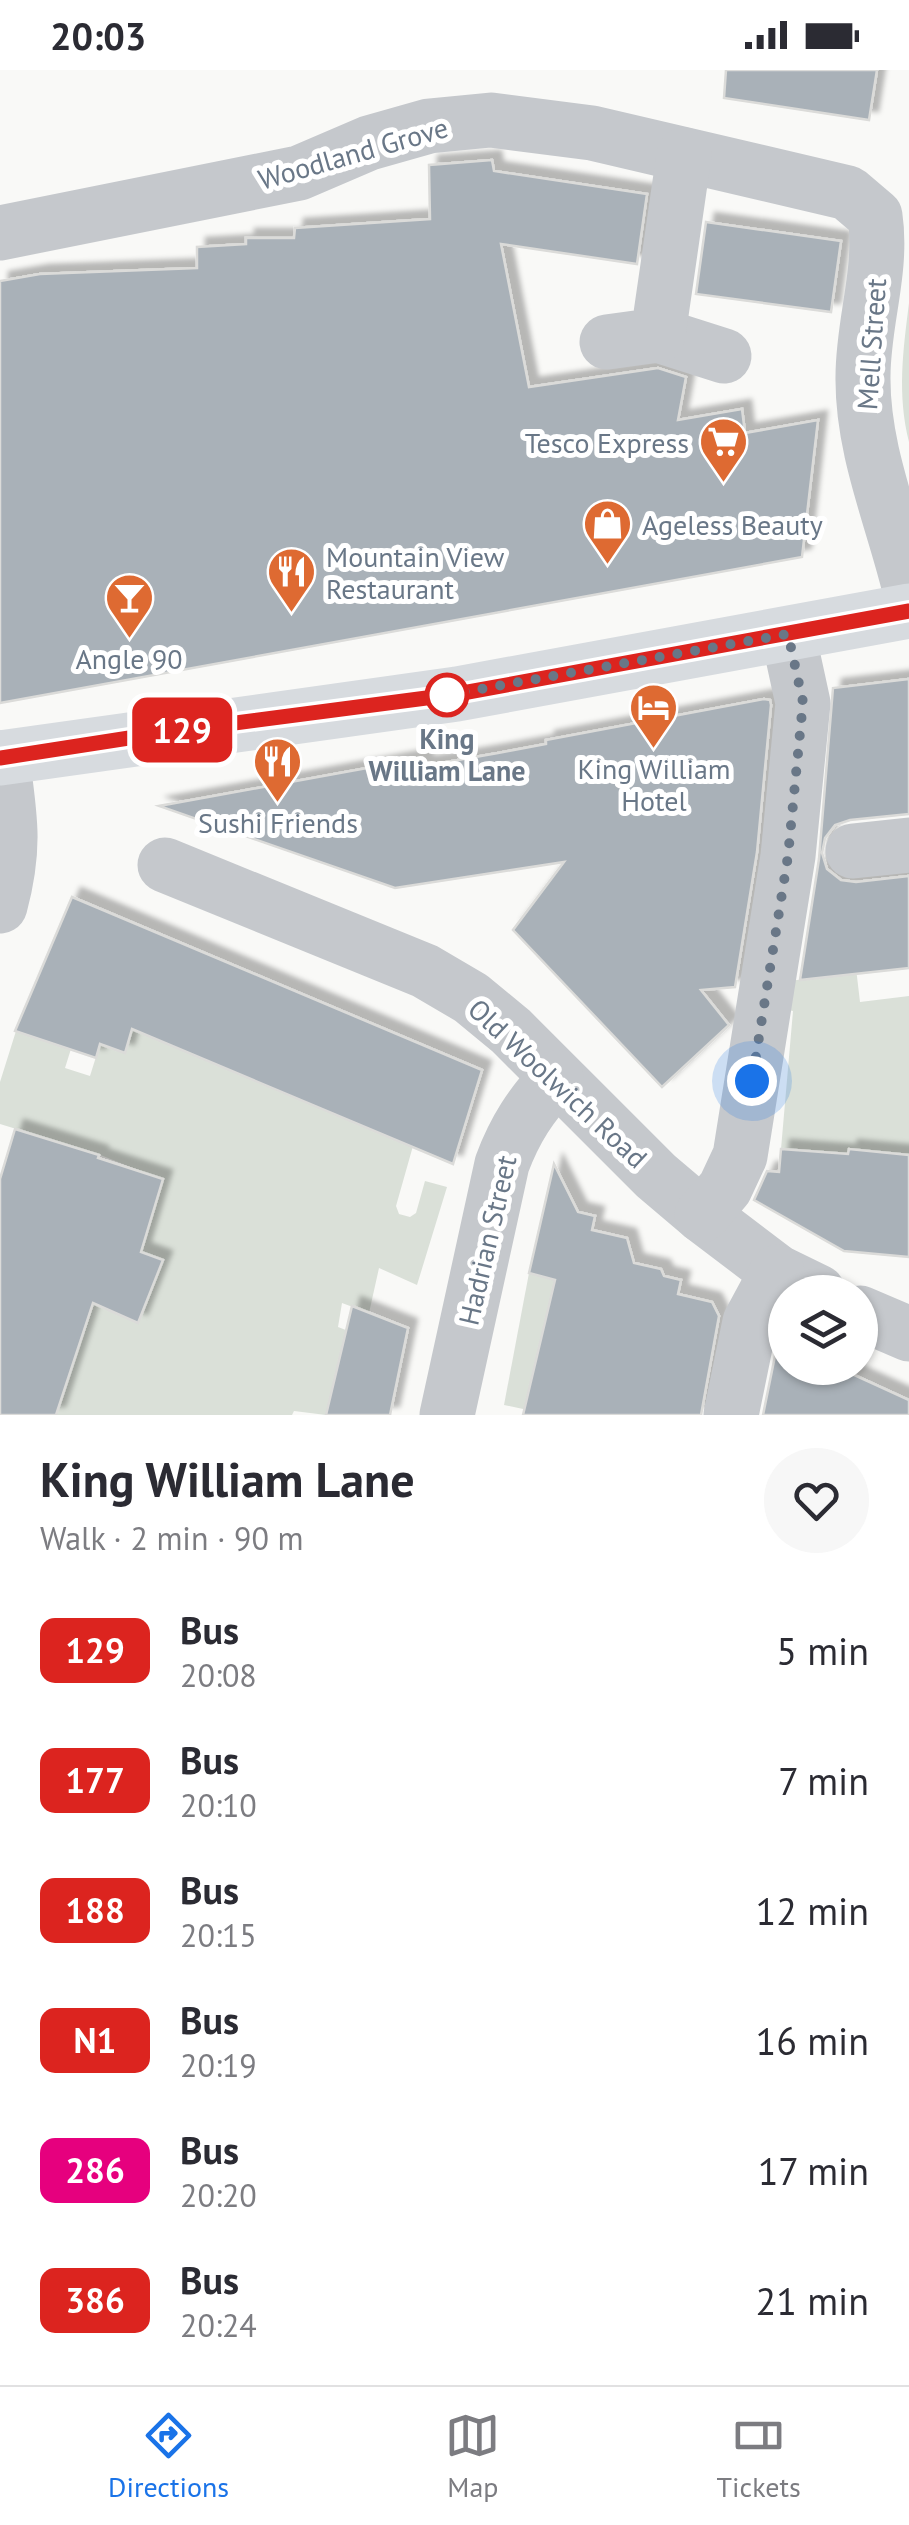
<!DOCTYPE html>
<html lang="en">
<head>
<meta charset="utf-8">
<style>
	body { margin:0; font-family:"PT Sans",sans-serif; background:#f7f7f7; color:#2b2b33; height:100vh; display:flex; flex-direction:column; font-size:38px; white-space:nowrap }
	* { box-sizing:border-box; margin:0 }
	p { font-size:32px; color:#7c7c81 }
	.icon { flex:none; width:55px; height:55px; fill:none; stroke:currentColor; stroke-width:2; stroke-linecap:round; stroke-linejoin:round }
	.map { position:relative; height:1345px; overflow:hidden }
	.drawer { display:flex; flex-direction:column; background:#fff; flex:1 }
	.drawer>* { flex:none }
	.badge { padding:0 20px; border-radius:15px; font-size:35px; line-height:65px }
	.controls { position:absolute; left:768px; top:1205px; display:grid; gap:20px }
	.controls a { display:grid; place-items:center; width:110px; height:110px; border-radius:50%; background:#fff; box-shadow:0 2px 8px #0004; font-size:50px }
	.you { position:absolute; width:50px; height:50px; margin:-25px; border:8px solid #fff; border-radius:50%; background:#1a73e8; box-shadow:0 0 0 15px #1a73e833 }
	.map>.badge { position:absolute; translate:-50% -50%; box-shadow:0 0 0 5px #fff }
	.round { display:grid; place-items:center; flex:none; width:105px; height:105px; border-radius:52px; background:#f7f7f7 }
	.head { display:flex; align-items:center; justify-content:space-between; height:170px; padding:0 40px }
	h1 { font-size:48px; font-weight:700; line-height:75px }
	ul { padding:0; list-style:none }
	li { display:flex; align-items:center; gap:30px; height:130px; padding:0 40px }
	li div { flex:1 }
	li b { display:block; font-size:38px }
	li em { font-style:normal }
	li .badge { min-width:110px; font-weight:700; text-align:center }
	.status { display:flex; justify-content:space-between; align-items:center; height:70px; padding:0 50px; background:#fff; direction:ltr }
	.status svg { height:28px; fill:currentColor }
	.dock { display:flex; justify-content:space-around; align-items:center; height:140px; border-top:2px solid #e1e1e2; background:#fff; font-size:28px; color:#7c7c81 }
	.dock a { display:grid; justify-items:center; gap:5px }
	.dock .current { color:#1a73e8 }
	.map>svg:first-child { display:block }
</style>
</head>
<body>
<div class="status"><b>20:03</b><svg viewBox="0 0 49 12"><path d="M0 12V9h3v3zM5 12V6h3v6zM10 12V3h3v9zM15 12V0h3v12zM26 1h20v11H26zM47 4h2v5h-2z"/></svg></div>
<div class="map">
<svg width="909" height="1345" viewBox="0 0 909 1345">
	<defs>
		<filter id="shadow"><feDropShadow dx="9" dy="-9" stdDeviation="2.5" flood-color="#0004"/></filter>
	</defs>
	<rect width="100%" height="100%" fill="#f9f9f7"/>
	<g fill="#dae0d8">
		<path d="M909,233V372C897,324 903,281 909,233Z"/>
		<path d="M854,881L860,932L909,926V1085L844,1125L809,1081L781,1079L793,941L784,939L788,911L824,907Z"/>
		<path d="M136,947L413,1076L396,1136L399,1144L410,1147L416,1143L425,1111L447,1117L417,1215L379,1198L369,1243L342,1233L338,1257L364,1267L330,1330L326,1345L294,1341L292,1345H56L57,1218L138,1252L163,1190L116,1173L163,1110L98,1084L0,1054V1012L16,961L75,966L65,998L90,1006L100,974L125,982Z"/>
		<path d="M529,1203L555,1210L551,1345L504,1335Z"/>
	</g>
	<g fill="#a9b1b8" stroke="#dbdbd9" stroke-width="2.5" filter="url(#shadow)">
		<path d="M726,0H877L869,50L724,28Z"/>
		<path d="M492,90L494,101L647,124L637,194L501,174L529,317L658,298L686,307L678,350L742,339L745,363L818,350L802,487L0,633V211L40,204L197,198V177L246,174V168H294L295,158L430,149L429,95Z"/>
		<path d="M706,152L841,171L831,242L696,224Z"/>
		<path d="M909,609V744L850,750L835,755L825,768L822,783L827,799L841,810L856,812L909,806V898L800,910L819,789L833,618Z"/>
		<path d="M764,629L770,630L771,635L757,782L735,917L701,920L729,955L662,1017L513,860L564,792L395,818L159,736L422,688L424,696L498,683L546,674V670Z"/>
		<path d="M72,827L482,1000L453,1094L132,959L125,983L100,974L96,988L15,961Z"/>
		<path d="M15,1059L99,1085L98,1088L163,1109L141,1182L163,1190L138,1253L93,1233L56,1345H0V1109Z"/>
		<path d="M781,1079L848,1084L849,1079L909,1085V1187L844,1181L754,1130L767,1101L779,1102Z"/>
		<path d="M554,1094L578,1142L595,1146L592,1160L627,1168L634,1193L661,1199L664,1206L681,1210L678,1224L712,1232L719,1246L701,1345H523L555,1210L529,1203Z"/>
		<path d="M352,1236L408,1258L390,1345H326Z"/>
		<path d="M778,1271L785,1274V1298H839L909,1330V1345H763Z"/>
	</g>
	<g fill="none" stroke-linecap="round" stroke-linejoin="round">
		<g stroke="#c5c8cc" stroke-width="55">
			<path d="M0,163L299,103L369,73L429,56L491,50L592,63L848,123L875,146C883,200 863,252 863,306C862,379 892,447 909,516"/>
			<path d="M658,265L724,286"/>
			<path d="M607,272L658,265L684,85"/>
			<path d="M853,781L909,775"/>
			<path d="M165,795L425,901L471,928L511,961L656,1106L702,1145L777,1202L818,1222"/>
			<path d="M0,836C16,776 10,747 2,688"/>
			<path d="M702,1145L725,1118L740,1086L788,786L803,633L788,564"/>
			<path d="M860,1243L909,1264"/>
			<path d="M447,1345L502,1094C515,1059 531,1035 556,1008"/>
			<path d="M731,1345L750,1252L777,1202"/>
		</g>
		<path stroke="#d7dbdf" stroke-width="55" d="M0,688L457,624L909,541"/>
	</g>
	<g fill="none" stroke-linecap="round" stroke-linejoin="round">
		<defs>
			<path id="line" d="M0,688L174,661L457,624L909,541"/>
		</defs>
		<use href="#line" stroke="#fff" stroke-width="22"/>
		<use href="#line" stroke="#dc241f" stroke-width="15"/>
		<path stroke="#697787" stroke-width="10" stroke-dasharray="0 18" d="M447,625L788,564L803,632L788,786L752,1011"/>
	</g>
	<defs>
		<symbol id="supermarket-pin" viewBox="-11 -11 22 30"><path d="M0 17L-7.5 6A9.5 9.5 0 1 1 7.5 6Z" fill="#de6a32" stroke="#fff"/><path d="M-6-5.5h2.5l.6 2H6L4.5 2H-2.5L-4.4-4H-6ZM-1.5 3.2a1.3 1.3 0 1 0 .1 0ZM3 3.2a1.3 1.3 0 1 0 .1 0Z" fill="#fff"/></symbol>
		<symbol id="shop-pin" viewBox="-11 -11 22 30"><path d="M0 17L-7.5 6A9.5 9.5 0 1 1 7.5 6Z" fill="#de6a32" stroke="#fff"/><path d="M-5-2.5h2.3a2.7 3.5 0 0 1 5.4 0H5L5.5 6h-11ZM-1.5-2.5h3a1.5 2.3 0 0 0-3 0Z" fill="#fff"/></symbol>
		<symbol id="restaurant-pin" viewBox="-11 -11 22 30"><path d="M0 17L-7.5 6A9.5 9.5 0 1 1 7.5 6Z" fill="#de6a32" stroke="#fff"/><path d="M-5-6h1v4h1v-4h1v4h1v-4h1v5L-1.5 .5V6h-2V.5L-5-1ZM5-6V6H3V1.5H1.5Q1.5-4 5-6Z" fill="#fff"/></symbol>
		<symbol id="bar-pin" viewBox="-11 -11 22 30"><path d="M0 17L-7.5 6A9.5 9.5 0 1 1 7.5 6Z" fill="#de6a32" stroke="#fff"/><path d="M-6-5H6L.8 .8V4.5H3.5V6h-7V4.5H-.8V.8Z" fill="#fff"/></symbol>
		<symbol id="hotel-pin" viewBox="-11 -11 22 30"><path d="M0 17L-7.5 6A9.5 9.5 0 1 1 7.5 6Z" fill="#de6a32" stroke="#fff"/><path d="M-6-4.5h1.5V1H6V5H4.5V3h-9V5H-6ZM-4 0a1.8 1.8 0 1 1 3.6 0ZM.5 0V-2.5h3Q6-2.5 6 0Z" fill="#fff"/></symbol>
	</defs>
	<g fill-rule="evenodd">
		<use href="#supermarket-pin" x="696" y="344" width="55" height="75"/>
		<use href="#shop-pin" x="580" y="426" width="55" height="75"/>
		<use href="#restaurant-pin" x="264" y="474" width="55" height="75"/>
		<use href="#bar-pin" x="102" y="500" width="55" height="75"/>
		<use href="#hotel-pin" x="626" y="610" width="55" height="75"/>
		<use href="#restaurant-pin" x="250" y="664" width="55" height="75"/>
	</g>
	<circle fill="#fff" stroke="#dc241f" stroke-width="5" cx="447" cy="625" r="20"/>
	<g text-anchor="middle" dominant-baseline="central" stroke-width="10" stroke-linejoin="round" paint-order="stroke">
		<g font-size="28" fill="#697787" stroke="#fff">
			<text transform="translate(353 83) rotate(-16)">Woodland Grove</text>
			<text transform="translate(871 274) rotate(-86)">Mell Street</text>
			<text transform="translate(558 1013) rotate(43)">Old Woolwich Road</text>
			<text transform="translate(487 1170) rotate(-77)">Hadrian Street</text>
		</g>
		<g font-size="28" fill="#697787" stroke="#fff">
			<text x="689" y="372" text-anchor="end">Tesco Express</text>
			<text x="642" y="454" text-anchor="start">Ageless Beauty</text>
			<text x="326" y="486" text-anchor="start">Mountain View<tspan x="326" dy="32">Restaurant</tspan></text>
			<text x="129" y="588">Angle 90</text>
			<text x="654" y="698">King William<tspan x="654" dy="32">Hotel</tspan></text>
			<text x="278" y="752">Sushi Friends</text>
		</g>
		<g font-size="28" font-weight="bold" fill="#697787" stroke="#fff">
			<text x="447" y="668">King<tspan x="447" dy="32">William Lane</tspan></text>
		</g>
	</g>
</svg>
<div class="controls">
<a><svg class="icon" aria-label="layers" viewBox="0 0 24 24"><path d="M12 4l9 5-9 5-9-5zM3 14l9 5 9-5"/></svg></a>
</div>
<div class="you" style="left:752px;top:1011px"></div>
<b class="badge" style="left:182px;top:660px;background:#dc241f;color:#fff">129</b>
</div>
<section class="drawer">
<div class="head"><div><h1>King William Lane</h1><p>Walk · 2 min · 90 m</p></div><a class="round"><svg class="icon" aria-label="heart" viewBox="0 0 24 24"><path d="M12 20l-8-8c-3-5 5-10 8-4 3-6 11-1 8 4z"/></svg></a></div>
<ul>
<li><span class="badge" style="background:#dc241f;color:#fff">129</span><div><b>Bus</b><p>20:08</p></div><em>5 min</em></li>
<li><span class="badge" style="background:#dc241f;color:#fff">177</span><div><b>Bus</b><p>20:10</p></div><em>7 min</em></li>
<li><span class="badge" style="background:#dc241f;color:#fff">188</span><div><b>Bus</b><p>20:15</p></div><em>12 min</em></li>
<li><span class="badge" style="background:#dc241f;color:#fff">N1</span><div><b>Bus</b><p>20:19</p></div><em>16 min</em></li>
<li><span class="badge" style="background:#e6007e;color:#fff">286</span><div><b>Bus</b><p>20:20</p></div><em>17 min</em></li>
<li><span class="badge" style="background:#dc241f;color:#fff">386</span><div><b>Bus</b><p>20:24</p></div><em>21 min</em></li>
</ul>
</section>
<nav class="dock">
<a class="current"><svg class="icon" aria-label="directions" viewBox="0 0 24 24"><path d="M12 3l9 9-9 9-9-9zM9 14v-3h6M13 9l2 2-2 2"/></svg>Directions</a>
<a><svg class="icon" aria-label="map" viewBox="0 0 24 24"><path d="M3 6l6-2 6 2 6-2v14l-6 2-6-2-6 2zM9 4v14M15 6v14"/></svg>Map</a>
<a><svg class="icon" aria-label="tickets" viewBox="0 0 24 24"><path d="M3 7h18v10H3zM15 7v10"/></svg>Tickets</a>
</nav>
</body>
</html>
